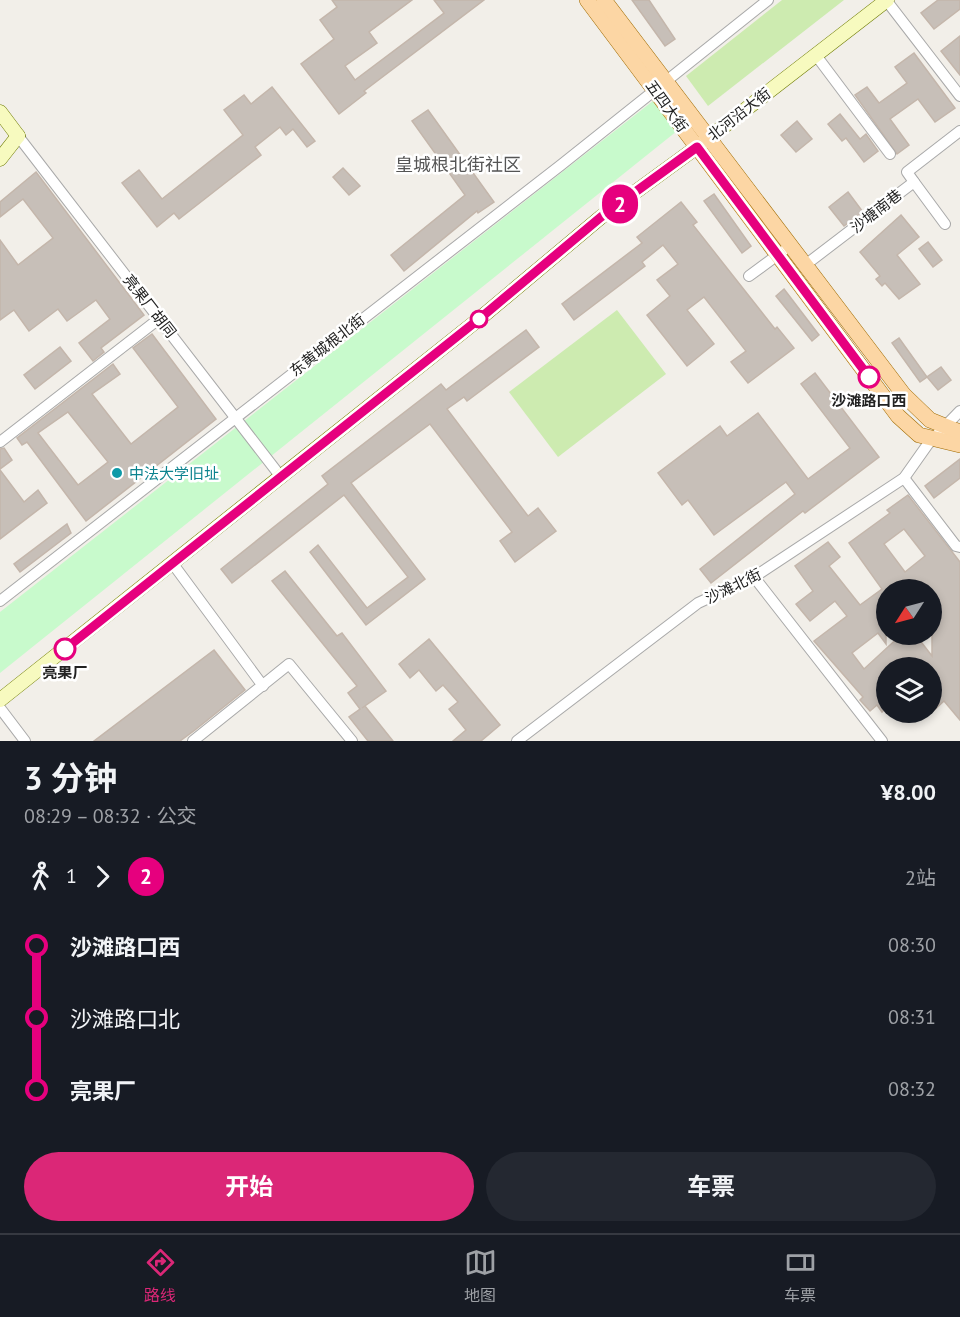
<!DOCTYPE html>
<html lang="zh">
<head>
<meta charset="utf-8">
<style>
	body { margin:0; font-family:"PT Sans","Noto Sans SC",sans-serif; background:#242831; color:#f1f3f6; height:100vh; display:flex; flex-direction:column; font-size:22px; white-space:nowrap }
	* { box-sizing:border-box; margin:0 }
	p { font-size:20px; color:#9ea1a6 }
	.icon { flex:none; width:33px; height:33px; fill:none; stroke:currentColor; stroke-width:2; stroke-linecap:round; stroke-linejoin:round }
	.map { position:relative; height:741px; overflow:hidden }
	.sheet { display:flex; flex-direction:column; background:#171b24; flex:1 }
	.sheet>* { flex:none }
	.badge { padding:0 12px; border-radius:20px; font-size:21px; line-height:39px }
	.needle { width:39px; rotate:234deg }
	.fabs { position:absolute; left:876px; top:579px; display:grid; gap:12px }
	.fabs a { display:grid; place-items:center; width:66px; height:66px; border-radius:50%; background:#171b24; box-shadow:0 3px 9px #0003; font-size:30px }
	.map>.badge { position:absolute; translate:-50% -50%; box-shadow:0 0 0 3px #fff }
	.legs { display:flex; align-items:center; gap:9px; height:66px; padding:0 24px; font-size:20px }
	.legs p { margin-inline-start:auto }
	.headline { display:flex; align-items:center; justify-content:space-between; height:102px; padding:0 24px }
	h1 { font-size:33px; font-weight:700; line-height:45px }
	.cta { display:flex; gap:12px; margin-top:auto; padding:12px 24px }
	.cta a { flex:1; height:69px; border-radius:36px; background:#db2777; color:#fff; font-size:24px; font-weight:700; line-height:69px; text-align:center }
	.cta a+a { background:#242831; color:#f1f3f6 }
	ul { padding:0 24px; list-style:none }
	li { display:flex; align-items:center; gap:21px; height:72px; font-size:22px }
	li i { display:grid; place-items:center; width:9px; height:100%; margin:0 8px; background:currentColor }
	li i::after { content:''; width:15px; height:15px; margin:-8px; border:4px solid; border-radius:50%; background:#171b24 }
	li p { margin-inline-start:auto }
	li:first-child i { background:linear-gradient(#0000 50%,currentColor 0) }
	li:last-child i { background:linear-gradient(currentColor 50%,#0000 0) }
	.menu { display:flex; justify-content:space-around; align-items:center; height:84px; border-top:2px solid #363941; background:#171b24; font-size:16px; color:#9ea1a6 }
	.menu a { display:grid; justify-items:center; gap:3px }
	.menu .current { color:#db2777 }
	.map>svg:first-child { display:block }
</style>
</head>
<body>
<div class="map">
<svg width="960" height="741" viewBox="0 0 960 741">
	<rect width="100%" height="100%" fill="#f2efe9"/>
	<g fill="#cdebb0">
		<path d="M782,0H844L708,106L686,76Z"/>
		<path d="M617,310L666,374L558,457L509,392Z"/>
	</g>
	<path fill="#c8facc" d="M653,101L677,131L0,673V612Z"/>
	<g fill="#c7bfb8" stroke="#c4b6ab" stroke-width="1.5" fill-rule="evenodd">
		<path d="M332,0H412L369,32L377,43L345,66L355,80L444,13L434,0H484L364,91L366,93L339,114L301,64L334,39L320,20L337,7Z"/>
		<path d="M632,0H649L675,39L665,46Z"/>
		<path d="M938,0H960V9L934,29L921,13Z"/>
		<path d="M960,36V75L941,51Z"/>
		<path d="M914,53L955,108L935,122L918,99L890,119L909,145L897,154L855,95L867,87L879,103L907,83L895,67Z"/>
		<path d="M272,87L315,141L307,147L293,129L286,135L280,127L255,147L261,155L179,219L174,213L157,227L122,183L139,170L162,199L243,135L224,110L244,95L251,104Z"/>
		<path d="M428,110L494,202L478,213L477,211L404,271L391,255L465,195L412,121Z"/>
		<path d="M840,114L860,139L866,134L878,151L864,162L846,138L842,141L828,124Z"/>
		<path d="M797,121L812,139L796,152L781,135Z"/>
		<path d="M343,168L360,186L349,195L333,177Z"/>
		<path d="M36,172L144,315L101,348L104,352L93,361L79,343L110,319L96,300L67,321L58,309L29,331L14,310L0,320V240L18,265L53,238L23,199L0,217V202Z"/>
		<path d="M848,192L863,212L844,226L829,207Z"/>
		<path d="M714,194L751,246L742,253L704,201Z"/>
		<path d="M681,202L697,222L693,225L775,329L777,327L794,348L748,383L731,362L746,351L704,297L687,310L714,344L687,366L647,315L670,296L657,280L678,264L663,245L642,262L645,266L574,320L562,304L642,243L637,237Z"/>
		<path d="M901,215L919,237L897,255L920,284L899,299L885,283L882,286L876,279L880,276L860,252Z"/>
		<path d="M928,242L942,260L933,267L919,249Z"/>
		<path d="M784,289L819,335L812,341L776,296Z"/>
		<path d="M526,330L539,347L467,401L464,397L447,409L528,516L538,508L556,531L515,562L500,541L512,532L430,424L351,483L425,579L366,625L310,552L318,545L367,608L408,577L344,495L232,583L221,569L328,484L322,476L441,384L446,390Z"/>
		<path d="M152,334L216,419L86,521L27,442L22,445L17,438L113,364L120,374L92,394L131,444L178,407L133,348ZM68,412L108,462L78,485L38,433Z"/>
		<path d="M899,338L927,377L920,382L892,343Z"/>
		<path d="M60,347L71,361L35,389L24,375Z"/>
		<path d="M941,367L951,380L938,390L927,377Z"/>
		<path d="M815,373L879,457L805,513L803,511L711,583L700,569L795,494L786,482L714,535L688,500L682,505L658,473L720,426L727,436L758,413L808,479L850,448L801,384Z"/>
		<path d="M4,448L12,460L0,469V449Z"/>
		<path d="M960,459V478L934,498L925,486Z"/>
		<path d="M0,470L24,502L38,490L47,503L0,539Z"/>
		<path d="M908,495L960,562V720L944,701L932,712V668H886V708L882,712L877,705L870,711L860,700L863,697L814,641L847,616L835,601L810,621L796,604L813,591L795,566L828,542L840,557L829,566L860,605L882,589L849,543L890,513L887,510ZM904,529L925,556L905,572L884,544ZM886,590H932V656L915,634H902L864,669L852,653L878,633L886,644Z"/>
		<path d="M67,524L71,533L20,572L14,564Z"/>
		<path d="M285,571L337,636L342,633L386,691L362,708L365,706L393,741H368L349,717L360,709L348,693L357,686L272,581Z"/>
		<path d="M429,639L500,725L481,741H453L466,730L449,709L458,702L443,685L436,691L419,670L410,678L399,664Z"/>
		<path d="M214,650L245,690L195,730L180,741H94Z"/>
	</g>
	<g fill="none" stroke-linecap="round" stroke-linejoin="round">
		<defs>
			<g id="minor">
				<path d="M886,0L960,96"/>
				<path d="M815,54L890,154"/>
				<path d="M18,136L281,477"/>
				<path d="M914,182L945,224"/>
				<path d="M804,266L914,182L907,172L960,131"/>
				<path d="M749,276L783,251"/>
				<path d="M0,442L160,318"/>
				<path d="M904,478L956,546L960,547"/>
				<path d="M173,564L263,686"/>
				<path d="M754,577L882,741"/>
				<path d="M0,601L561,165L768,0"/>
				<path d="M0,708L25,741"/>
				<path d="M193,741L289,664L352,741"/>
				<path d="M517,741L698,603L754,577L904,478L928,444L960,411"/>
			</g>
			<g id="secondary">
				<path d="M0,112L18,136"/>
				<path d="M0,159L18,136"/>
				<path d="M0,700L484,315L601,217L697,147L887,0"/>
			</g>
			<g id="primary">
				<path d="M587,0L898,416L919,435L960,445"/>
				<path d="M604,0L904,395L930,420L960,432"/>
			</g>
		</defs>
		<use href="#minor" stroke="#a9a9a9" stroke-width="12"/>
		<use href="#secondary" stroke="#707d05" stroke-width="15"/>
		<use href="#primary" stroke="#a06b00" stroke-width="16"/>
		<use href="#minor" stroke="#fff" stroke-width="10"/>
		<use href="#secondary" stroke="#f7fabf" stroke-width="14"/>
		<use href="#primary" stroke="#fcd6a4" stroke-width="15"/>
	</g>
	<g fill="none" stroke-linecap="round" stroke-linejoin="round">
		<defs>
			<path id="line-1" d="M65,649L484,315L601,217L697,147L869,377"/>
		</defs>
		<use href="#line-1" stroke="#fff" stroke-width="14"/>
		<use href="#line-1" stroke="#e6007e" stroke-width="9"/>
	</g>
	<g fill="#fff" stroke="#e6007e" stroke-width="3">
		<circle cx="479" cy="319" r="8"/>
		<circle cx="869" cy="377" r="10"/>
		<circle cx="65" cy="649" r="10"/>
	</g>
	<circle fill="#0f9aa8" stroke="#fff" stroke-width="2" cx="117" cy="473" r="6"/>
	<g text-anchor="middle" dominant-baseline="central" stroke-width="5" stroke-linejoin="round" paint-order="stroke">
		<g font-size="15" fill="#222" stroke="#fff">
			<text transform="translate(667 106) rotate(54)">五四大街</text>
			<text transform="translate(739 114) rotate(-38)">北河沿大街</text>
			<text transform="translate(876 211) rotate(-38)">沙塘南巷</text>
			<text transform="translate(150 306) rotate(52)">亮果厂胡同</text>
			<text transform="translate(327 345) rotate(-38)">东黄城根北街</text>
			<text transform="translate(733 586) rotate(-26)">沙滩北街</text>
		</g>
		<g font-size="15" font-weight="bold" fill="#222" stroke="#fff">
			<text x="869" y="400">沙滩路口西</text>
			<text x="65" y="672">亮果厂</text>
		</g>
		<g font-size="15" fill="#0d838f" stroke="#fff" text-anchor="start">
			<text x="129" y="473">中法大学旧址</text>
		</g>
		<g font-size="18" fill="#555" stroke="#fff">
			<text x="458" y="164">皇城根北街社区</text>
		</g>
	</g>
</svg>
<div class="fabs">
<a><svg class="needle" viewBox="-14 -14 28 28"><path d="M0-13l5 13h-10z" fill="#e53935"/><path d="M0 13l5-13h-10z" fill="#9ea1a6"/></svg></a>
<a><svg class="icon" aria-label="layers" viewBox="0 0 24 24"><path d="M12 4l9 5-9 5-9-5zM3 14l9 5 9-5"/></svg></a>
</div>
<b class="badge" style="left:620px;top:204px;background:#e6007e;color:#fff">2</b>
</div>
<section class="sheet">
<div class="headline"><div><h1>3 分钟</h1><p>08:29 – 08:32 · 公交</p></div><b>¥8.00</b></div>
<div class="legs"><svg class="icon" aria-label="walk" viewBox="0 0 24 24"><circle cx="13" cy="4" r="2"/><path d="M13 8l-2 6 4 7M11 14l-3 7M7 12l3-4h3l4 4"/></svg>1<svg class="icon" aria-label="forward" viewBox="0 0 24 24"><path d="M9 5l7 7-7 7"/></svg><b class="badge" style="background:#e6007e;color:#fff">2</b><p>2站</p></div>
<ul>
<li><i style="color:#e6007e"></i><b>沙滩路口西</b><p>08:30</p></li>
<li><i style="color:#e6007e"></i><span>沙滩路口北</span><p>08:31</p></li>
<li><i style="color:#e6007e"></i><b>亮果厂</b><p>08:32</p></li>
</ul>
<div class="cta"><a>开始</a><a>车票</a></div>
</section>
<nav class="menu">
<a class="current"><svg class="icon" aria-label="directions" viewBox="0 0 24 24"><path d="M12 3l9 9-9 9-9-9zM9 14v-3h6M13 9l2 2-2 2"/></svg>路线</a>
<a><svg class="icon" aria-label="map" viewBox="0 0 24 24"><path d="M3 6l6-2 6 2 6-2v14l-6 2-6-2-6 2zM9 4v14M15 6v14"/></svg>地图</a>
<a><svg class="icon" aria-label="tickets" viewBox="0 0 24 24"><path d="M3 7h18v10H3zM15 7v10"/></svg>车票</a>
</nav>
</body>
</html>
